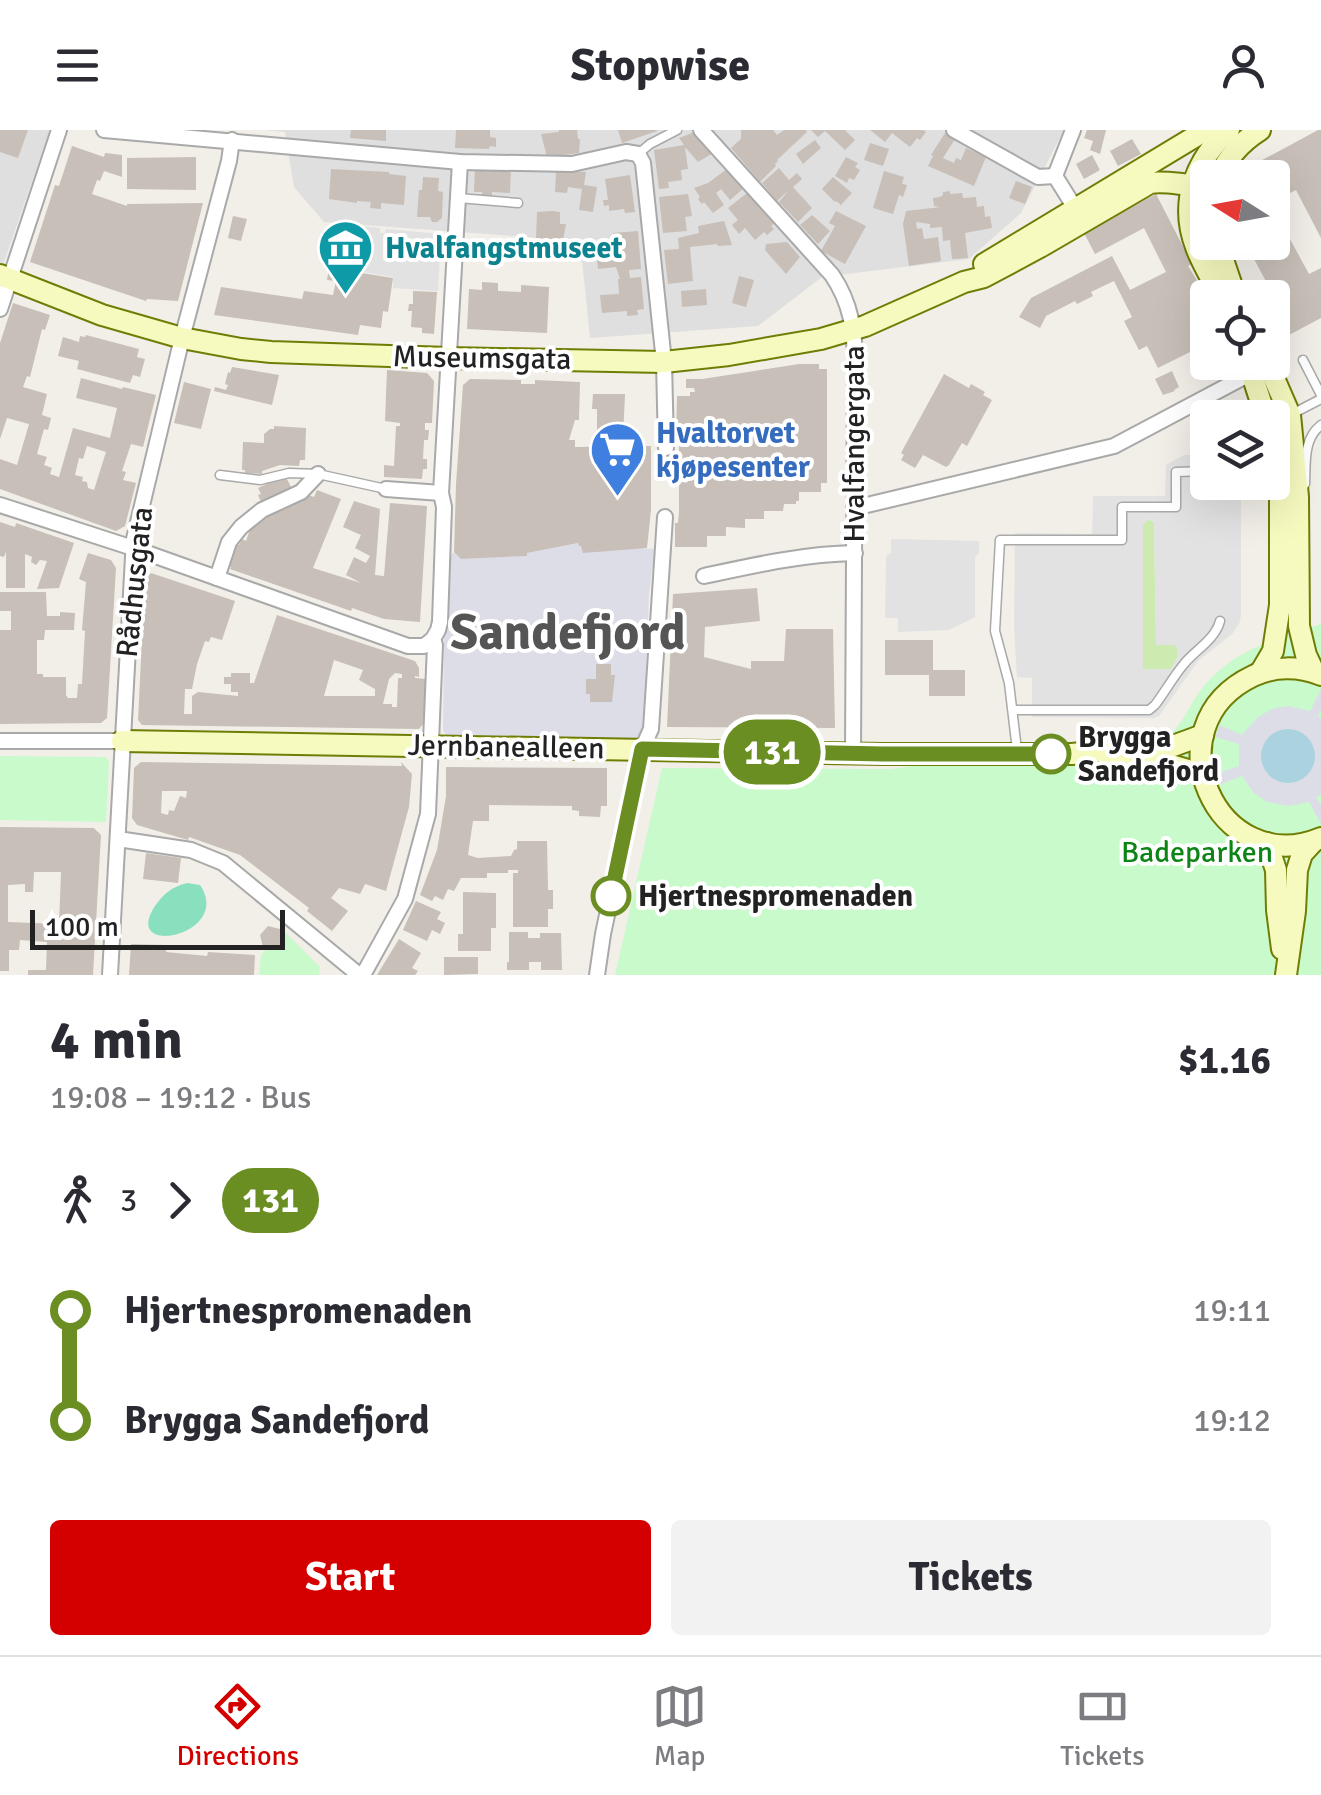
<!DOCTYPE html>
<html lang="en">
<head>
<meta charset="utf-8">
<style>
	body { margin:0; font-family:Signika,sans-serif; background:#f2f2f3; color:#2b2b33; height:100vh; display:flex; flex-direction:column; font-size:38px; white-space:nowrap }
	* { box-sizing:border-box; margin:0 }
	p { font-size:32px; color:#7c7c81 }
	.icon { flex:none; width:55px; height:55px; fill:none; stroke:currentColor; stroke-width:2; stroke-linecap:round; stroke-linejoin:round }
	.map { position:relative; height:845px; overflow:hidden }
	.panel { display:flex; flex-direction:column; background:#fff; flex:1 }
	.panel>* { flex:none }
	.badge { padding:0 20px; border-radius:32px; font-size:35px; line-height:65px }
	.needle { width:65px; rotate:281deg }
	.controls { position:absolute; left:1190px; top:30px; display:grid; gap:20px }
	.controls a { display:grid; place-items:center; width:100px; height:100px; border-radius:10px; background:#fff; box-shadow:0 10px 40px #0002; font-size:50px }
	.scale { position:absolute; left:30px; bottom:25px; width:255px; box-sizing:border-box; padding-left:10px; border:5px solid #222; border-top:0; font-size:28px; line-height:35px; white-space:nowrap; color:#222; -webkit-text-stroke:8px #fff; paint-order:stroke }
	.map>.badge { position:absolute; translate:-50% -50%; box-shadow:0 0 0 5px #fff }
	.legs { display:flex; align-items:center; gap:15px; height:110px; padding:0 50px; font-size:32px }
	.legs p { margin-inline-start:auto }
	.summary { display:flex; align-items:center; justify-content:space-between; height:170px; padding:0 50px }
	h1 { font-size:55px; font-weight:800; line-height:75px }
	.cta { display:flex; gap:20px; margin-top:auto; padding:20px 50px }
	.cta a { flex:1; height:115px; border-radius:10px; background:#d40000; color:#fff; font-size:40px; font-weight:800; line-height:115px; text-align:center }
	.cta a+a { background:#f2f2f3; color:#2b2b33 }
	ul { padding:0 50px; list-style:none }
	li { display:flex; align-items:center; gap:35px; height:110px; font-size:38px }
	li i { display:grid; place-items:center; width:15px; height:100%; margin:0 12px; background:currentColor }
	li i::after { content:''; width:25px; height:25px; margin:-12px; border:8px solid; border-radius:50%; background:#fff }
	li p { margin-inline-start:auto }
	li:first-child i { background:linear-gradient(#0000 50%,currentColor 0) }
	li:last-child i { background:linear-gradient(currentColor 50%,#0000 0) }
	header { display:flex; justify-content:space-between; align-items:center; height:130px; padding:0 50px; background:#fff; font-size:45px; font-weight:800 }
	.tabs { display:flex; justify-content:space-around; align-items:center; height:140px; border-top:2px solid #e1e1e2; background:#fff; font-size:28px; color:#7c7c81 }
	.tabs a { display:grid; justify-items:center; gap:5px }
	.tabs .active { color:#d40000 }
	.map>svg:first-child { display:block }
</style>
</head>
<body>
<header><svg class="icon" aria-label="menu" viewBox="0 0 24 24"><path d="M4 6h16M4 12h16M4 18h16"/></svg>Stopwise<svg class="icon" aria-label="person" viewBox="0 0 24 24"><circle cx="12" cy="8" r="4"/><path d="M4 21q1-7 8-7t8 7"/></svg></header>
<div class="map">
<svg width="1321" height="845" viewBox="0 0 1321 845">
	<rect width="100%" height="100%" fill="#f2efe9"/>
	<g fill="#e0dfdf">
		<path d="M0,0H50L3,135L0,134Z"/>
		<path d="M265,0H1064L1021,83L969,129L822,147L758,196L590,208L580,111L324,92L294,57L285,2Z"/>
	</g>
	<path fill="#cdebb0" d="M1148,389L1154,392L1156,515H1175L1177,518V528L1171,539L1143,540V394Z"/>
	<g fill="#c8facc">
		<path d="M1321,494V845H615L662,638L890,639L1173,602C1186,588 1191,571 1204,556C1234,519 1277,509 1321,494Z"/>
		<path d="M0,626L106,627L109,632L106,692L0,690Z"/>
		<path d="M284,801L320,837L319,845H259L261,825Z"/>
	</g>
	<path fill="#88e0be" d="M187,753L200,755C234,805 120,829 155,776C164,763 172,757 187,753Z"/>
	<g fill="#e2e2e2" fill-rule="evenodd">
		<path d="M354,95L380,98V103H385L386,99L441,104L438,161L393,158V147L357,141L358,130L343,128L346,107Z"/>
		<path d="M1184,325H1207L1208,352L1241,353V486L1239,494L1232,504L1198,531L1159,586L1154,588L1032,587V548L1017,547L1014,498L1015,403L1092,404L1093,366H1165L1166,335ZM1150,389L1154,392L1156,515H1174L1177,518V528L1171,539H1143V395Z"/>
		<path d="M891,409L979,411V423L975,427V487L949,500L898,502V488H885L886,426L891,423Z"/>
	</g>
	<g fill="#dddde8" fill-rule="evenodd">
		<path d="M578,413L579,416L655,419L649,463L644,603L639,611L448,608L443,600L444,504L449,427L454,422L461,429L526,426L527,423Z"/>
		<path d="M1321,559V581L1318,585L1321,589V664L1316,668L1321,674V694L1309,672L1289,676L1267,672L1254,663L1242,646L1219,655L1215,644L1239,636V614L1215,607L1220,595L1242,605L1258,587L1272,579L1288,576L1310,581ZM1273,604L1307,607L1312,615L1314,631L1299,651L1291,653L1275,650L1263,637L1262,619Z"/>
	</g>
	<circle fill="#aad3df" cx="1288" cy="626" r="27"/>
	<g fill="#c7bfb8" fill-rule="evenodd">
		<path d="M0,0H28L18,28L0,22Z"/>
		<path d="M351,0H386V11L350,8Z"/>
		<path d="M456,0H490V7L496,8V17L490,16L489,19L455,18Z"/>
		<path d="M559,0H577L578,9H580L579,23L547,27L541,4L559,2Z"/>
		<path d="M618,0H657V1L622,13Z"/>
		<path d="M741,0H773L777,5L784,0H806L807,2L777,30L778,31L775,34L776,36L760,52L731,18L741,9Z"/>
		<path d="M811,0H845L855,10L845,20L825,1L818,7Z"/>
		<path d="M870,0H923L926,2L920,10L917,8L910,17L892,3L885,12Z"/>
		<path d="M1087,0H1106L1100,24L1090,20L1093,11L1084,8Z"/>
		<path d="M1318,0H1321V108L1296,60L1272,72V48H1229Z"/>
		<path d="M695,2L713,23L698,32L685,17L688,39L681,40L682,50L668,52L669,58L659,59L654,20L684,15L679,8Z"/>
		<path d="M945,3L955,9L943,28L954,33L956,28L961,30L966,18L986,27L974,56L928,36L933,26L931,25Z"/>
		<path d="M1132,9L1141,24L1118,36L1110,21Z"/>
		<path d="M815,10L821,18L803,34L796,24Z"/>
		<path d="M870,13L889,19L883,36L864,30Z"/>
		<path d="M72,16L104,27L105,23L122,25V47L104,41L100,51L97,50L92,64L127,76V74L203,73L178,171L147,169L146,171L30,132L55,55L59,56Z"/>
		<path d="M1092,25L1100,40L1084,49L1076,34Z"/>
		<path d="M196,27V60L127,59V28Z"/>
		<path d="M846,27L858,33L855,37L860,40L854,50L849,48L847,53L835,46Z"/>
		<path d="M475,37L511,38L510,63L492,62V68H482V62H474Z"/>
		<path d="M779,38L789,50L797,43L802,49L793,57L812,78L798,92L779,72L789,60L777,71L762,53Z"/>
		<path d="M331,39L389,42V44L406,46L404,75L381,73V79L370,78L371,72L357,71V73L329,69Z"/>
		<path d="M727,39L744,58L730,70L721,59L716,63L724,75L713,83L704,72L702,74L698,69L700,67L694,58L708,53Z"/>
		<path d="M556,41L586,42L584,55L597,57L593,82L579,80L582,59L568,57L567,63L555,62Z"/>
		<path d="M884,41L904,47L902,54L907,55L903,67L899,65L893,84L873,78Z"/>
		<path d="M630,45L635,82L625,83L624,79L609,81V75L604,76L603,70H608L605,49Z"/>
		<path d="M423,47L439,48L438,61L443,62L442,88L437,92H432L430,87H417L419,60H422Z"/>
		<path d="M833,47L852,63L841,75L836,71L835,72L822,59Z"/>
		<path d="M1016,51L1032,57L1025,74L1009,68Z"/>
		<path d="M950,61V64L962,63L963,68L976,67L977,77L984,76L985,87L990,86L992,98L965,103L968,128L952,129L950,110L943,111L942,97L930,98V94L916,92L917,99L922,98L924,109L938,107L941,131L909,136L903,94L906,81L941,77L934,76L933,68L940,67L943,65V62Z"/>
		<path d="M747,63L774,94L771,96L774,99L767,105L764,102L755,110L745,98L739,104L732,95L738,90L728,78Z"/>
		<path d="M688,64L692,86L685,87L687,101L663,103L659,67Z"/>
		<path d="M1156,64L1192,134L1188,136L1208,168V213L1158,238L1147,216L1139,220L1124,191L1132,187L1114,151L1091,162L1093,166L1077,174L1075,171L1046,186L1040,198L1019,187L1031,168L1112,126L1130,160L1166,142L1144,98L1095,124L1084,103Z"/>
		<path d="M1272,76L1309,144L1321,138V188L1272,214V168H1258L1271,161L1245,112H1272Z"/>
		<path d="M552,81L560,82V94H566L563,110L536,109L537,82Z"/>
		<path d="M836,81L866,96L845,134L821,121L835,96L829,93Z"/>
		<path d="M812,85L830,101L818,114L800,95Z"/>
		<path d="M233,86L247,89L241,111L228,108Z"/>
		<path d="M724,91L732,115L718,116L717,114L690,117L693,151L668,154L664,120L679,119L678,108L699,103L698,96Z"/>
		<path d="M638,101L641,139L629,140L630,148L641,147L644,179L637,180L638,185L627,186V181L602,183L600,165L619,164L618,149H620L616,137L598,139L596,119L615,118L613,103Z"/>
		<path d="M787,112L800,127L786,144L765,120L766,114Z"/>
		<path d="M344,129L357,131L355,142L393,148L388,182L383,181L381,198L360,195L358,205L214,185L221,157L302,169L304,161L333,165L336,151L327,150L329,138L342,140Z"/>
		<path d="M739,146L754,150L746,177L732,173Z"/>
		<path d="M482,152L498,153V161L521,162V155L549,157L547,203L467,199L469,159L482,160Z"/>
		<path d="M706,159L707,175L682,177L681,161Z"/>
		<path d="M413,161L437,162L434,204L422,203V198L411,197L412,181H408L409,174H413Z"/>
		<path d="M13,173L50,185L45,200L42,199L30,247L27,246L23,257L47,264L42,285L51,288L48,300L44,299L37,324L47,327L44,335L52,338L50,344L59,347L73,298L110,308L117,278L76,268L81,248L122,259L123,257L156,265L143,317L131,314L122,341L126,342L123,350L136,353L125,396L116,401L0,359V329L17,335L29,294L7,288L0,309V213ZM87,316L106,322L94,360L88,358L87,352L82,351L83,347L75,345L79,328L83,329Z"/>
		<path d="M86,205L139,219L137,227L145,229L140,247L133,245L130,253L77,239L79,231L58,226L63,207L79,212L80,206L85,207Z"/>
		<path d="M799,234H819V239H827V353H821V362H799V371H796V374H784L783,381H764V389H745V398L726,397V406H707V417H675V393H678L679,382V309L676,308L677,266H690V262H695L694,258H686V249H702Z"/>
		<path d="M232,237L279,245L272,275L214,261L215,257L226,260L228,255L225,254L228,242L230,243Z"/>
		<path d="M387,240L427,243L434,251L432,293H425V300H429L428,310H424L423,329H427V339H423L422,349L384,347V335L394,336L396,296H400V293L385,291Z"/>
		<path d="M1172,241L1179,257L1174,260L1175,261L1163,265L1155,249Z"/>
		<path d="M944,244L969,258L971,254L985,262L983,265L992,270L967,316L962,313L949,335L946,337L923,325L915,338L901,330L904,325L901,323Z"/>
		<path d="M470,249L521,250V254H535V250L580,252L579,290H575L569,310H575V317L651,316V380L647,418L583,423L581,416H579L578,413L527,423V426L461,429L454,422L456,354L463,255Z"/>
		<path d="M184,252L211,259L201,299L174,293Z"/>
		<path d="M593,264H625L623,307L597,306V279H592Z"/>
		<path d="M274,296L306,298L305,330H300L299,336L280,335L262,341V344L245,343V340H242L243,312L264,313V304L270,299H274Z"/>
		<path d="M285,345L294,363L263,376L258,365L261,364L258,358Z"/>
		<path d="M317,360L341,369L313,438L361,453L346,445L354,427L366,433L370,426L355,418L361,405L343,397L354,371L380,379L375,445L384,446L390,373L427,376L420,492L384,489L352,478L351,481L230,439L231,437L226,435L234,413L239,415L242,409L246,411L254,388L303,363L314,367Z"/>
		<path d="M0,392L15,397L16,393L74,413L59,458L37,459L47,431L40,430L36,435L31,432L32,427L25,424V458H6V422L4,427L0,426Z"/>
		<path d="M88,423L111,430L116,438L107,588L101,593L0,594V500H11V481H0V462H46L47,486H60V482L75,483L74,500H45L44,510H37V544H43V547H66V565L68,568H77L78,554H82L85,501L82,500L86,452L79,449Z"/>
		<path d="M151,443L235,471L222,510L211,507L209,512L205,511L197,534L192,559H185L184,584H192V566L198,562L238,566V562H231V554H224V547H231V543H250V553H254L277,485L415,531L419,538V547L415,546V548L426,549L424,593L419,599L142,595L138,590L145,448ZM334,530L363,540L359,550L375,559V566H324ZM395,543L402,544V548H398L397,577H392V574H383L389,549Z"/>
		<path d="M757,458L760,491L705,497L704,527L751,539V531H784L786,499H833L835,598L667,597L673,464Z"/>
		<path d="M885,510H933V540H965V566H929V545H885Z"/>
		<path d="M596,534H611V545H615L612,572H590V564H586V549H596Z"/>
		<path d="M141,632L402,636L401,632L412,644L409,677L386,761L365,754L360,764L339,758L331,768L348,781L332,801L307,781L309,778L240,725L189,707L188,710L137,695L132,688L134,638ZM162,661H187L186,668L180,666L174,681L169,680L168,685L161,683Z"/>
		<path d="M446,637L607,638V676H601L600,687L579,686V681L572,680V676L489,675V691H473L468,725L478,728L511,726L514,720L517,719V711H547L548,760H553V779H548V797H513V743H518V740H508V743H487V748H461L454,761L448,759L443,770L435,766L432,771L420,765L437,720L446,666Z"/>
		<path d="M0,697L94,698L101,705L93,845H28V840H46L47,812L20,810L19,820H9V841H0ZM34,742H61L59,794L8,792V755L25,754V762H33Z"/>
		<path d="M146,723L181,728L178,753L143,749Z"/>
		<path d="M463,762L496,763V798H491V821H458V804H463Z"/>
		<path d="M416,771L441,782L437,789L445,793L440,804L432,800L427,811L403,800Z"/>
		<path d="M268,796L280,799L284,811L275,820L263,817L260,805Z"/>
		<path d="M509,802H528V808H540V803H561L562,840H541V832H529V840H507V832H509Z"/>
		<path d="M399,809L421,823L412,838L418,841L415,845H377Z"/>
		<path d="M131,814L167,815L166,822L207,826L208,822L255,825L254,845H129Z"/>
		<path d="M444,827H478V844L444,845Z"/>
	</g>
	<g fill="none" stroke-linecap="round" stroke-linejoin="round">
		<defs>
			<g id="lane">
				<path d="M638,24L650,14L677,0"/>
				<path d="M458,68L518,73"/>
				<path d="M1303,230L1321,265"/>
				<path d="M1294,283L1321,269"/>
				<path d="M220,345L260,350L289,343L318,344L386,359"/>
				<path d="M1305,354C1306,333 1303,309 1321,295"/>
				<path d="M1014,580H1149L1155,575C1165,562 1173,547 1184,534C1195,520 1215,510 1220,491"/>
				<path d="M1017,620L1009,553L995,501L1000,410H1122V377H1176V342L1208,341"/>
			</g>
			<g id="street">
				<path d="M104,0L460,32L572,34L626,22L638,24L643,33L664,232L666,318"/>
				<path d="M701,0L832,145C851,173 855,201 855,235L853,624"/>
				<path d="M954,0L1038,47L1055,46"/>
				<path d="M1073,0L1055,46L1080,86"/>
				<path d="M0,179L59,0"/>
				<path d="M386,359L441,363"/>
				<path d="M0,375L133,418L408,516H424L433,509"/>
				<path d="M867,375L1114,316L1244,247"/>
				<path d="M704,446C755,435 803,424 855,423"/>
				<path d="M217,448L229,412L241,397L262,380L301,362L318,344"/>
				<path d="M0,611H122"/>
				<path d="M118,709L191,720L223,733L359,845"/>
				<path d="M110,845L134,409L182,208L229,31L232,10"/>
				<path d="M363,845L405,769L428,684L435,515L433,509L438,500L440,492L444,377L441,363L460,32"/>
				<path d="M597,845L603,804L642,619L651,599L665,387"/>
			</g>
			<g id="secondary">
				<path d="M1219,48C1227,27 1241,12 1260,0"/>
				<path d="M1217,112L1236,168"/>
				<path d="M984,134L1206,0"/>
				<path d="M0,145L102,185L182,208L241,219L271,222L448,228L664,232L729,225L821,209L865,196L964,152L984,147L1040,117L1150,53C1169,50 1187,57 1208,55"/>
				<path d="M1221,168C1213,150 1202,134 1196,117C1179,73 1195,30 1229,0"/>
				<path d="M1248,232L1266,288"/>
				<path d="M1267,232L1290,285L1298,367L1299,496L1306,525L1314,542"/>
				<path d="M1260,543L1273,521L1280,475V347L1272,310"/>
				<path d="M1321,545C1299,536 1274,536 1253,546C1148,596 1217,751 1321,708"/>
				<path d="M122,611L883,624H1072L1140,617L1173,616L1203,605"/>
				<path d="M1109,629L1171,635L1202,644"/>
				<path d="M1267,713L1276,740L1277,780L1282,819"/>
				<path d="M1286,845L1295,781L1297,740L1302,724L1313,712"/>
			</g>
		</defs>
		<use href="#lane" stroke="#a9a9a9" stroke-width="11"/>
		<use href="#street" stroke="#a9a9a9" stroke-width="18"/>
		<use href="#secondary" stroke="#707d05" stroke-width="24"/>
		<use href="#lane" stroke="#fff" stroke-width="8"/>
		<use href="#street" stroke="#fff" stroke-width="14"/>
		<use href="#secondary" stroke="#f7fabf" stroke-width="20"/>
	</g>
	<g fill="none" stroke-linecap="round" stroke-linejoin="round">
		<defs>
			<path id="line-1" d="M611,766L642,619L883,624H1051"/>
		</defs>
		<use href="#line-1" stroke="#fff" stroke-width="22"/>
		<use href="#line-1" stroke="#6b8e23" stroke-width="15"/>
	</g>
	<defs>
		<symbol id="museum-pin" viewBox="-11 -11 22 30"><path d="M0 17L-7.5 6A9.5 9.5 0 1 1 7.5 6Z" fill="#0f9aa8" stroke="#fff"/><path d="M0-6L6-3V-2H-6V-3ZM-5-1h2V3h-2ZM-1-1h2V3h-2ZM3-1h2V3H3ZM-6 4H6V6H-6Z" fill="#fff"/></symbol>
		<symbol id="supermarket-pin" viewBox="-11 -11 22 30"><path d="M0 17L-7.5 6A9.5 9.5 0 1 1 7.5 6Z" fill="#3f7fe0" stroke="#fff"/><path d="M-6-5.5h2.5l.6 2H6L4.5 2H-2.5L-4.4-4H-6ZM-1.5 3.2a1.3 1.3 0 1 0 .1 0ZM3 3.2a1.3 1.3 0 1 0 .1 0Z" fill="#fff"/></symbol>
	</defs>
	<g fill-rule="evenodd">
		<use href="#museum-pin" x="314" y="86" width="63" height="86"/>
		<use href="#supermarket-pin" x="586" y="288" width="63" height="86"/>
	</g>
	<g fill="#fff" stroke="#6b8e23" stroke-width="5">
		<circle cx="1051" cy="624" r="18"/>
		<circle cx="611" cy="766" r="18"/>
	</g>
	<g text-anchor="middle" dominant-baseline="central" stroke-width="8" stroke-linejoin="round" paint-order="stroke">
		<g font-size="30" font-weight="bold" fill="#0d838f" stroke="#fff" text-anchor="start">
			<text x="385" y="118">Hvalfangstmuseet</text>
		</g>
		<g font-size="30" fill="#222" stroke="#fff">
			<text transform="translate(482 228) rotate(1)">Museumsgata</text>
			<text transform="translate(854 314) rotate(-90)">Hvalfangergata</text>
			<text transform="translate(135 452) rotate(-84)">Rådhusgata</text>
			<text transform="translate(506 617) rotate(1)">Jernbanealleen</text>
		</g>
		<g font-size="30" font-weight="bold" fill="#366cbe" stroke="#fff" text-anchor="start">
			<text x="656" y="303">Hvaltorvet<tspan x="656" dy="34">kjøpesenter</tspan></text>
		</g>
		<g font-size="30" font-weight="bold" fill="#222" stroke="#fff" text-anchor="start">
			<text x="1078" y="607">Brygga<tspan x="1078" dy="34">Sandefjord</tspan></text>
			<text x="638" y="766">Hjertnespromenaden</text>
		</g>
		<g font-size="30" fill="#0c8416" stroke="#fff">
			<text x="1197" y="722">Badeparken</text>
		</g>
		<g font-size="50" font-weight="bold" fill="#555" stroke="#fff">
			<text x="568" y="503">Sandefjord</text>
		</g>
	</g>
</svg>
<div class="controls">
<a><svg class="needle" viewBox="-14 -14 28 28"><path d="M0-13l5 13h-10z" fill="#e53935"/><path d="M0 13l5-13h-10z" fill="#7c7c81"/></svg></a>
<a><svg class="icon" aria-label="locate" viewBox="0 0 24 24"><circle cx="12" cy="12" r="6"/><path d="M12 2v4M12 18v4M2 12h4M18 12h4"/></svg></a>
<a><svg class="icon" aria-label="layers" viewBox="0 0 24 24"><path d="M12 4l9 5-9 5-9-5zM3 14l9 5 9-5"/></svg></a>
</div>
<div class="scale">100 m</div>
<b class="badge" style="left:772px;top:622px;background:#6b8e23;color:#fff">131</b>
</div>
<section class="panel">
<div class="summary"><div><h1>4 min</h1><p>19:08 – 19:12 · Bus</p></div><b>$1.16</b></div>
<div class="legs"><svg class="icon" aria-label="walk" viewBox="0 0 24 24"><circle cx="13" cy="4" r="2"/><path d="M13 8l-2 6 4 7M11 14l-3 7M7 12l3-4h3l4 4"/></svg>3<svg class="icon" aria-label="forward" viewBox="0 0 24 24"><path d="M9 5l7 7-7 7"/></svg><b class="badge" style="background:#6b8e23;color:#fff">131</b></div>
<ul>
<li><i style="color:#6b8e23"></i><b>Hjertnespromenaden</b><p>19:11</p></li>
<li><i style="color:#6b8e23"></i><b>Brygga Sandefjord</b><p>19:12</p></li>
</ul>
<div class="cta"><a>Start</a><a>Tickets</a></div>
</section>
<nav class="tabs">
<a class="active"><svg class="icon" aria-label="directions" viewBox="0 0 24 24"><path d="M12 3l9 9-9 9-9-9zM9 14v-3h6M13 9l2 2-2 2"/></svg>Directions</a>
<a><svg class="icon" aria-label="map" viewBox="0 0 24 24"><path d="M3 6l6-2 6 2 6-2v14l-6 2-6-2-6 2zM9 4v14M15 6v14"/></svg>Map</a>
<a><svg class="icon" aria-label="tickets" viewBox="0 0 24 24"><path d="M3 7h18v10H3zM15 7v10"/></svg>Tickets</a>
</nav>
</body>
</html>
